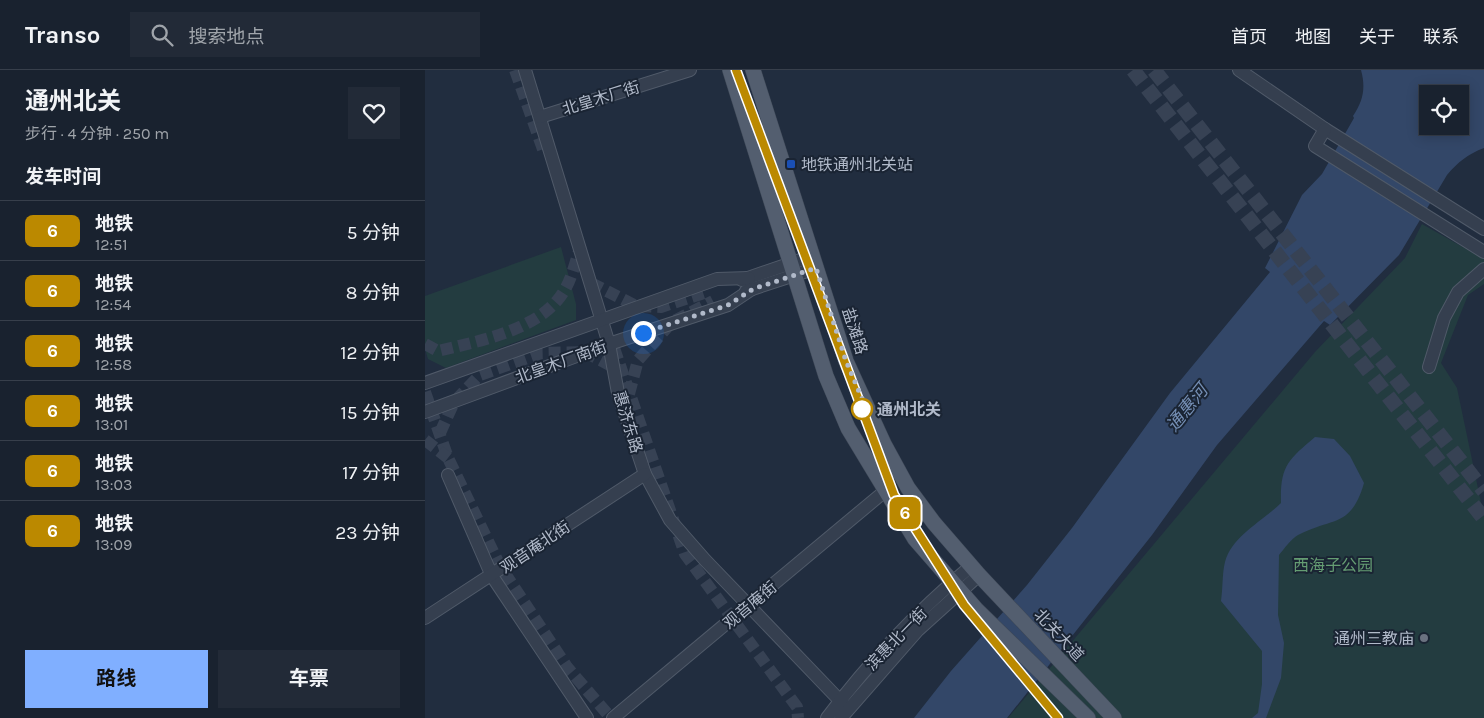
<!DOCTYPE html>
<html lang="zh">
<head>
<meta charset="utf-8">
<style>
	body { margin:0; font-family:Karla,"Noto Sans SC",sans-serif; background:#222a37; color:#f1f3f6; height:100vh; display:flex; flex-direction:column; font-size:19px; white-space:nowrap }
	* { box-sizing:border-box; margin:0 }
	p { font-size:16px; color:#9fa4aa }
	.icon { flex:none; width:28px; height:28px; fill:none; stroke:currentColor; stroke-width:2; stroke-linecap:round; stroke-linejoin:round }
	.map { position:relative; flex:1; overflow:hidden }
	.sheet { display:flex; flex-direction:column; background:#19222f; width:425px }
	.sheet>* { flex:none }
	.badge { padding:0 10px; border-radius:8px; font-size:18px; line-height:32px }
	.buttons { position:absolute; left:994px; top:15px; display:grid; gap:10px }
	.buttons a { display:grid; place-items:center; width:50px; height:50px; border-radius:0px; background:#19222f; box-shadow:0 2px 12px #0003,0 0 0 1px #373f4b; font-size:25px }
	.you { position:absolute; width:25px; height:25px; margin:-12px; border:4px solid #fff; border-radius:50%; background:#1a73e8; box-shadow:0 0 0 8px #1a73e833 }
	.map>.badge { position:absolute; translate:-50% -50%; box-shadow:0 0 0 2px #fff }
	h2 { padding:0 25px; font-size:19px; line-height:45px }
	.round { display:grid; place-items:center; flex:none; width:52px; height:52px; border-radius:0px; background:#222a37 }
	.head { display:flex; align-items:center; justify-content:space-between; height:85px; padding:0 25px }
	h1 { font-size:24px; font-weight:700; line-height:38px }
	.cta { display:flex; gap:10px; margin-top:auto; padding:10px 25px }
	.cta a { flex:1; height:58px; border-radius:0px; background:#80afff; color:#111; font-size:20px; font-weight:700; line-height:58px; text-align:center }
	.cta a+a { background:#222a37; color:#f1f3f6 }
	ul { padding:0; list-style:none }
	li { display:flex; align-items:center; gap:15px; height:60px; padding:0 25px; border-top:1px solid #373f4b }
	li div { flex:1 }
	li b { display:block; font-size:19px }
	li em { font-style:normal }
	li .badge { min-width:55px; font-weight:700; text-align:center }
	header { display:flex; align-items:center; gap:30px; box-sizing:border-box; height:70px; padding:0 25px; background:#19222f; border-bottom:1px solid #373f4b }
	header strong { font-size:24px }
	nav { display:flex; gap:28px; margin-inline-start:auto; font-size:18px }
	.search { width:350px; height:45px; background:#222a37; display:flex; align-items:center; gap:12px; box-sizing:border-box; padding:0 18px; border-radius:0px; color:#9fa4aa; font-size:19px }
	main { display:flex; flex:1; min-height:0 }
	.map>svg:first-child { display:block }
</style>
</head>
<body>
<header>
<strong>Transo</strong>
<div class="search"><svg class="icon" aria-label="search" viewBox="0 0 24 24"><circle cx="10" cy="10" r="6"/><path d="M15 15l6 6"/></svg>搜索地点</div>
<nav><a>首页</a><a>地图</a><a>关于</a><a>联系</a></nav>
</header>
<main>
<section class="sheet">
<div class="head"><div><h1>通州北关</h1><p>步行 · 4 分钟 · 250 m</p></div><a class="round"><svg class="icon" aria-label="heart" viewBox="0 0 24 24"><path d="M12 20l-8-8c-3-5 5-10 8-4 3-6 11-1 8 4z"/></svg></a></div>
<h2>发车时间</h2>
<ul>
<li><span class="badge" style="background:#bb8900;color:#fff">6</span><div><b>地铁</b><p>12:51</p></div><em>5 分钟</em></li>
<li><span class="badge" style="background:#bb8900;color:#fff">6</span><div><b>地铁</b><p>12:54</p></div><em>8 分钟</em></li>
<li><span class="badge" style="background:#bb8900;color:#fff">6</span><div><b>地铁</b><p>12:58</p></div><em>12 分钟</em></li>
<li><span class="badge" style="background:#bb8900;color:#fff">6</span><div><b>地铁</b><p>13:01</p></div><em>15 分钟</em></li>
<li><span class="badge" style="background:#bb8900;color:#fff">6</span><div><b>地铁</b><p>13:03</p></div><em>17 分钟</em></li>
<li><span class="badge" style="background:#bb8900;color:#fff">6</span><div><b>地铁</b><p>13:09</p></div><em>23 分钟</em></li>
</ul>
<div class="cta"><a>路线</a><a>车票</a></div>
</section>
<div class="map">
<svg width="1059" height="648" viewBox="0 0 1059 648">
	<rect width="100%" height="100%" fill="#212d3f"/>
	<g fill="#233c40">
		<path d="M997,154L1059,189V214L1043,225L1016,293L1032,318L1059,447V648H583L890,282L980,188Z"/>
		<path d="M136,177L151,234V250L21,298L3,289L0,279V226Z"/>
	</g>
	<g fill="#334768" fill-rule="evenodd">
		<path d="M936,0H1059V78C1043,84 1033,92 1022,105L974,185L905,255L899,251L792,375L727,465L582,648H489L526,601L602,515L647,458L745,323L845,202L840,198L877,125L897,104L929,48L928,46C938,31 941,18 936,0ZM1002,24H1035V56H1002Z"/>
		<path d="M890,367L909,369L925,386L939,413C926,458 908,447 873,465C866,469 859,479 854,485L853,545L859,573L856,608L841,648H827L833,643L837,614V581L796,531C798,518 797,504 800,492C807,466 838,451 856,433C855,396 863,390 890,367Z"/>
	</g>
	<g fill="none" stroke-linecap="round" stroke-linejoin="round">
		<g stroke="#374254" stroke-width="12" stroke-dasharray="12 6" stroke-linecap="butt">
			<path d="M90,0L119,82"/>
			<path d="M166,213L211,236L236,237L279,223"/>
			<path d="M0,274L13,281C54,271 116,260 139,221C146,210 150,194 154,181"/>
			<path d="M189,278L260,484L372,637L373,648"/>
			<path d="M0,322L23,388L75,496L142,597L186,648"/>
			<path d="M204,324L213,290L247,252L288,231"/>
			<path d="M15,363L29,332L55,305L116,283L160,282L196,301"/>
			<path d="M0,370L23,388"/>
		</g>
		<g stroke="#374254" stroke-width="15" stroke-dasharray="15 8" stroke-linecap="butt">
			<path d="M708,0L1059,449"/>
			<path d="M729,0L1059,421"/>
		</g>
		<defs>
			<g id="minor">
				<path d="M100,0L184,274L193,323L220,404L245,450L280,490L423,639"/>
				<path d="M814,0L900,59L1059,159"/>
				<path d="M115,47L265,0"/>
				<path d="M900,59L890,76L1059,182"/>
				<path d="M317,210L387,186"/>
				<path d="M321,221L391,198"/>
				<path d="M1004,297L1019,248L1033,222L1059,199"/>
				<path d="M0,313L292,209L324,208"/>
				<path d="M0,342L184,274L303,235L327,219"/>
				<path d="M23,405L67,506L162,648"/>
				<path d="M0,548L220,404"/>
				<path d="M188,648L460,421"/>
				<path d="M402,648C443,593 494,540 546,496"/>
				<path d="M416,648L493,560L554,505"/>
			</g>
			<g id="major">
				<path d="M305,0L401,306L423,358L490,469L551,539L663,648"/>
				<path d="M328,0L421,291L459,374L483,418L509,453L554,505L689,648"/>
			</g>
		</defs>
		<use href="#minor" stroke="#505a69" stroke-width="14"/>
		<use href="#major" stroke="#3e4857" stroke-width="16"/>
		<use href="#minor" stroke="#353f4f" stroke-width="12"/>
		<use href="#major" stroke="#535e6f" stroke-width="15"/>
	</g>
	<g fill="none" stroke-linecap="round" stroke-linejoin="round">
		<defs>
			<path id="line" d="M311,0L469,425L539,535L633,648"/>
		</defs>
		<use href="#line" stroke="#fff" stroke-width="11"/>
		<use href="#line" stroke="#bb8900" stroke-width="8"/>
		<path stroke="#b1baca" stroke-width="5" stroke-dasharray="0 9" d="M218,263L303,235L328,219L391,198L421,291L439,333L437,339"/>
	</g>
	<rect fill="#1a4fb4" stroke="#1a2433" stroke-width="2" x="361" y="89" width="10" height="10" rx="2.5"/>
	<circle fill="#fff" stroke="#bb8900" stroke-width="2.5" cx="437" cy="339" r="10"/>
	<circle fill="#6b7280" stroke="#1a2433" stroke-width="2" cx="999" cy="568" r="5"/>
	<g text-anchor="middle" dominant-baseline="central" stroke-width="4" stroke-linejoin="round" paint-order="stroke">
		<g font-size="16" fill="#b1baca" stroke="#1a2433">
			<text transform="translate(176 28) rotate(-17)">北皇木厂街</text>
			<text transform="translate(430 261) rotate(72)">盐滩路</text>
			<text transform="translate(136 292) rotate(-20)">北皇木厂南街</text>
			<text transform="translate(203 352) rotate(73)">惠济东路</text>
			<text transform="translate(110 477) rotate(-34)">观音庵北街</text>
			<text transform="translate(325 535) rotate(-40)">观音庵街</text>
			<text transform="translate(634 565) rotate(47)">北关大道</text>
			<text transform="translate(471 569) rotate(-46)">滨惠北一街</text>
		</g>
		<g font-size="16" fill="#b1baca" stroke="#1a2433" text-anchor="start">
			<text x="376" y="94">地铁通州北关站</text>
			<text x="989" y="568" text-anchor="end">通州三教庙</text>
		</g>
		<g font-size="16" font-weight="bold" fill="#b1baca" stroke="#1a2433" text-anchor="start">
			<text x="452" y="339">通州北关</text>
		</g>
		<g font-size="16" fill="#659d73" stroke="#1a2433">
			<text x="908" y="495">西海子公园</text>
		</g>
		<g font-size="18" font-style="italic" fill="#758fb5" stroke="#1a2433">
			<text transform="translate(762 338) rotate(-51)">通惠河</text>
		</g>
	</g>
</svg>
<div class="buttons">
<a><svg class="icon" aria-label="locate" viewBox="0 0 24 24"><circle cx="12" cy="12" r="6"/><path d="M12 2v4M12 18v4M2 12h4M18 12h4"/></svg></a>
</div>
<div class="you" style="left:218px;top:263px"></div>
<b class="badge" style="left:480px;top:443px;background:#bb8900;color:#fff">6</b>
</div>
</main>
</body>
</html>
